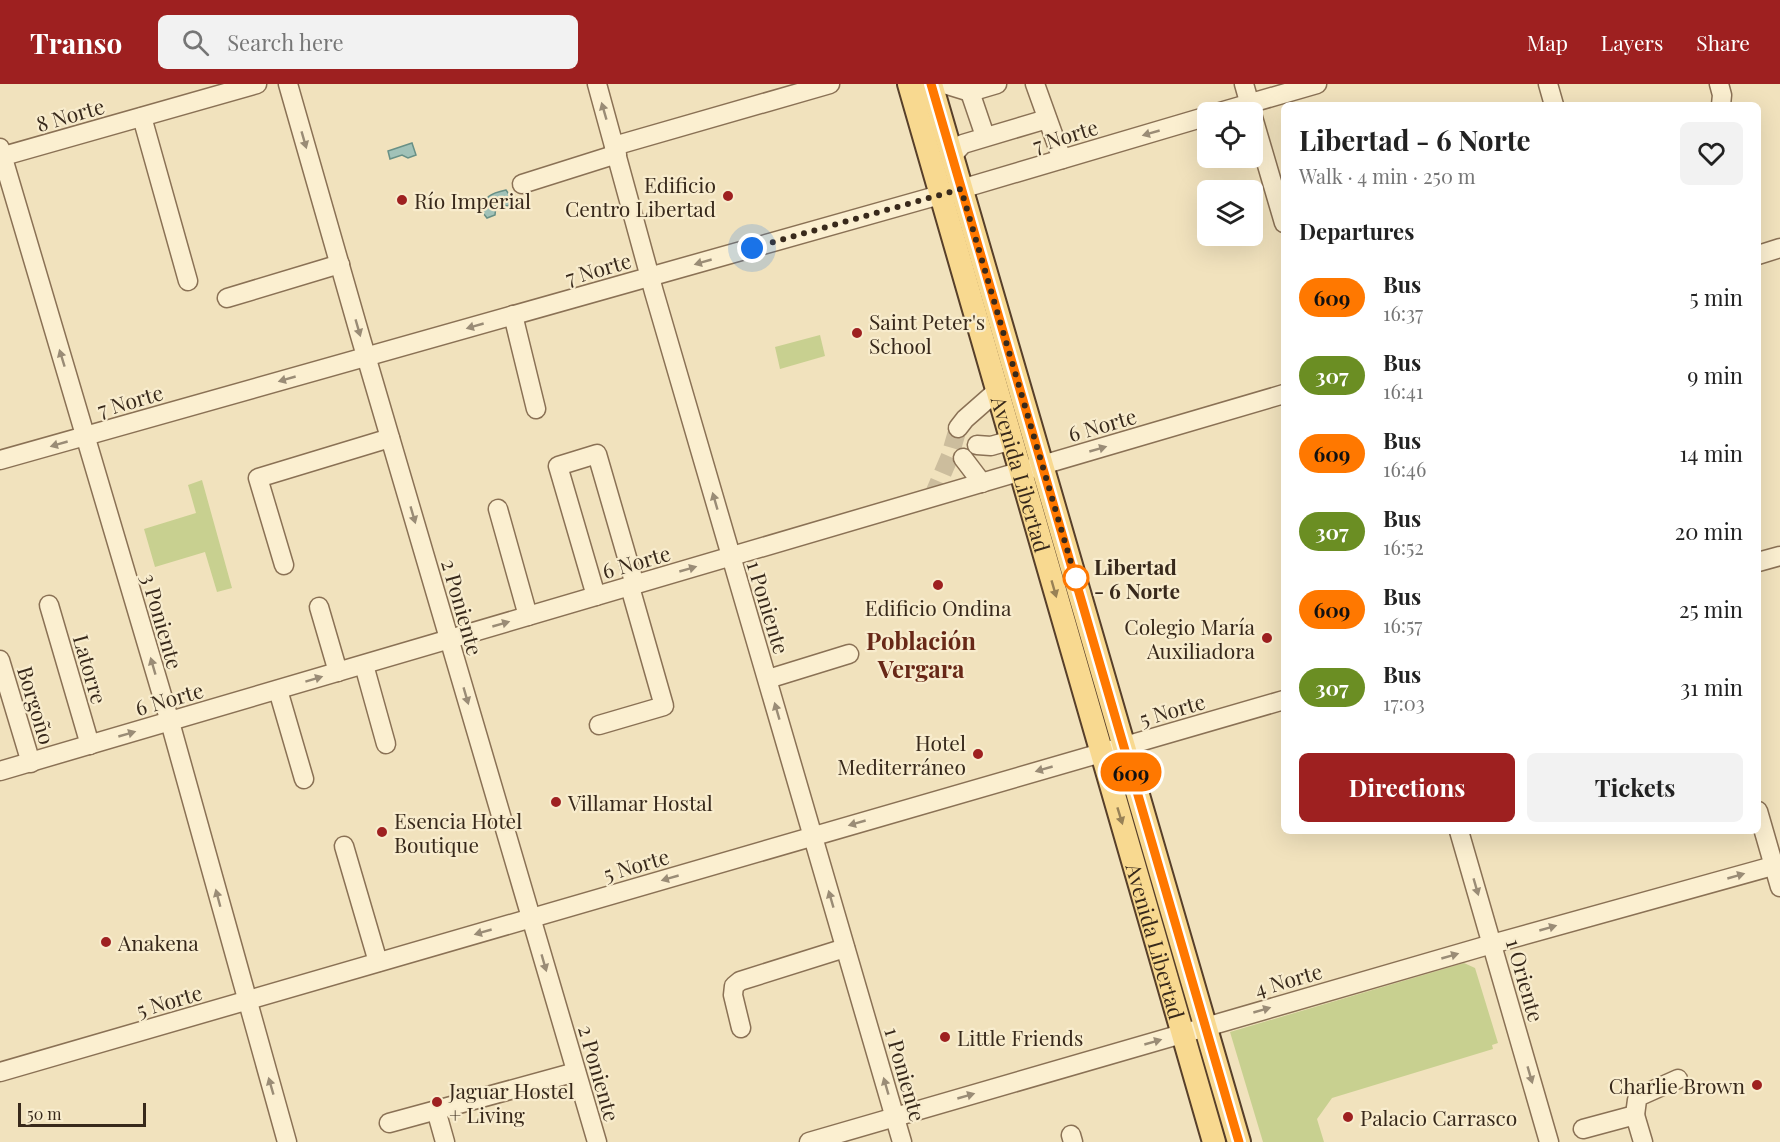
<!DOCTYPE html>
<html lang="en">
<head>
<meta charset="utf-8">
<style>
	body { margin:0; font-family:"Playfair Display",serif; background:#f2f2f2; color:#222; height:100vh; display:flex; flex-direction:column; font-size:22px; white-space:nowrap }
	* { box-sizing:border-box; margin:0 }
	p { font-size:20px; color:#767676 }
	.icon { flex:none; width:33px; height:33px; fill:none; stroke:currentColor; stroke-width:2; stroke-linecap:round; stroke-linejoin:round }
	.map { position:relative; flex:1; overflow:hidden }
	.drawer { position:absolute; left:1281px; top:18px; width:480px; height:732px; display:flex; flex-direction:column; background:#fff; border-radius:9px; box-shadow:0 6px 24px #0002 }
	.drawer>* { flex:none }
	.badge { padding:0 12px; border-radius:20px; font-size:21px; line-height:39px }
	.controls { position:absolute; left:1197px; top:18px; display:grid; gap:12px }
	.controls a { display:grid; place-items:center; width:66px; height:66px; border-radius:9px; background:#fff; box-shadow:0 6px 24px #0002; font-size:30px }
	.scale { position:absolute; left:18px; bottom:15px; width:128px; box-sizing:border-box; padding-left:6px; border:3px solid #38291b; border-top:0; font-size:16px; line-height:21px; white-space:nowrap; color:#38291b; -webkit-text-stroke:4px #f8eccd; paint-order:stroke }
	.you { position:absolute; width:30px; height:30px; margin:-15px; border:4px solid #fff; border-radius:50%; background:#1a73e8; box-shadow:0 0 0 9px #1a73e833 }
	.map>.badge { position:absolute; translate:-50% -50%; box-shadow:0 0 0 3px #fff }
	h2 { padding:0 18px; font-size:22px; line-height:54px }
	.round { display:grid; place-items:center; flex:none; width:63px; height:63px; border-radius:9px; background:#f2f2f2 }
	.headline { display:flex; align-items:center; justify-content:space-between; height:102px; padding:0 18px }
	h1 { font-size:28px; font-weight:700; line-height:45px }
	.action { display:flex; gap:12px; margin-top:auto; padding:12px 18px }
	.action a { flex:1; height:69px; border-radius:9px; background:#9e2020; color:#fff; font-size:24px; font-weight:700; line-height:69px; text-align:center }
	.action a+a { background:#f2f2f2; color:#222 }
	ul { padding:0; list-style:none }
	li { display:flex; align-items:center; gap:18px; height:78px; padding:0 18px }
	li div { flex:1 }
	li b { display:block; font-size:22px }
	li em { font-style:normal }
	li .badge { min-width:66px; font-weight:700; text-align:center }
	header { display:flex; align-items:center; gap:36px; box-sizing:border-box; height:84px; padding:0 30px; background:#9e2020; color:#fff }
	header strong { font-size:28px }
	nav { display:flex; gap:33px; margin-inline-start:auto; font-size:21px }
	.search { width:420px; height:54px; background:#f2f2f2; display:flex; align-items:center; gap:15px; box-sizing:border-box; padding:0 21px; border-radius:9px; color:#767676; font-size:22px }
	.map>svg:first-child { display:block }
</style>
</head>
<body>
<header>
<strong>Transo</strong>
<div class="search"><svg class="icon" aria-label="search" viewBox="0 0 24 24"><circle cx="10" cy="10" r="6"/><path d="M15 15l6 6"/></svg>Search here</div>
<nav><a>Map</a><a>Layers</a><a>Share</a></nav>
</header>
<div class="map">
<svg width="1780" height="1058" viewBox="0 0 1780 1058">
	<rect width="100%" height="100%" fill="#f1e2bd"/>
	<g fill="#c8d090">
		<path d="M820,251L825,272L780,285L775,263Z"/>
		<path d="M202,396L232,504L217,508L205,468L155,483L144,445L196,429L188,401Z"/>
		<path d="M1464,879L1475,884L1498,959L1492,961L1493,965L1332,1014L1317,1035L1324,1058H1263L1230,948Z"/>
	</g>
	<g fill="#a1c2b8" stroke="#689086" stroke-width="1.5">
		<path d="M412,59L416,71L408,74L402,71L390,75L388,67Z"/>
		<path d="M506,106L515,119L507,122L500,119L496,121L495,131L487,134L483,129C482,112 492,109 506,106Z"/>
	</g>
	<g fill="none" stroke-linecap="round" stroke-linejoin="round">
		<path stroke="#ccbd9d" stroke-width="18" stroke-dasharray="18 9" stroke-linecap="butt" d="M932,414L950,372L958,344"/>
		<defs>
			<g id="minor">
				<path d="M288,0L361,255L597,1058"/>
				<path d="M597,0L654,208L902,1058"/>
				<path d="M944,0L970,8L997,0"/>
				<path d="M1035,0L1062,75"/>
				<path d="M1244,0L1252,28"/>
				<path d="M1548,0L1554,21"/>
				<path d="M1719,0L1722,11L1721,21"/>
				<path d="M970,8L985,52"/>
				<path d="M1220,28L1317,0"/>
				<path d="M1252,30L1284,139"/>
				<path d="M142,33L188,197"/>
				<path d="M614,62L830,0"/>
				<path d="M0,64L170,638L287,1058"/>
				<path d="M952,72L963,60L1047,35"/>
				<path d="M0,73L257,0"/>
				<path d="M522,100L617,70"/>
				<path d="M1758,171L1780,164"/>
				<path d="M227,214L340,180"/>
				<path d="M513,231L536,325"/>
				<path d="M958,344L965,335L998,306"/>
				<path d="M977,361L991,362L1012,356"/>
				<path d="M963,374L982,399"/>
				<path d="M0,376L961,105L1208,32"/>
				<path d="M498,425L528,532"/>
				<path d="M1758,478L1780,472"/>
				<path d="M284,481L258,394L390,354"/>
				<path d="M596,512L558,382L597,370L635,501"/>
				<path d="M49,521L90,661"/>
				<path d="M319,523L338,588"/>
				<path d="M0,576L31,679"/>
				<path d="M364,581L386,660"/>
				<path d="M768,595L849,570"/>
				<path d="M278,606L304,695"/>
				<path d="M599,641L664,622L630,503"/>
				<path d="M0,687L1284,310"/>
				<path d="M1758,727L1780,803"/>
				<path d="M1459,747L1549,1058"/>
				<path d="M344,762L378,878"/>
				<path d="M741,944L733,911L734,902L740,897L845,864"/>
				<path d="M0,988L1284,616"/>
				<path d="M436,1026L445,1058"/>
				<path d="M1635,1031L1637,1016L1640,1012L1678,995"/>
				<path d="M389,1039L576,988"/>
				<path d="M1583,1045L1635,1031L1643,1058"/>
				<path d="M1071,1051L1073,1058"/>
				<path d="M809,1058L1492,860L1780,780"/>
			</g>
			<g id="major">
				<path id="s1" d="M909,0L1214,1058"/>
				<path d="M931,0L1239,1058"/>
			</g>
		</defs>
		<use href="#minor" stroke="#8a7155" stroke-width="21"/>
		<use href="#major" stroke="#573f2a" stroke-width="26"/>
		<use href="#minor" stroke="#fbefd0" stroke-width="18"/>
		<use href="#major" stroke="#f8d990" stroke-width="22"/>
	</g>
	<defs><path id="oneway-solid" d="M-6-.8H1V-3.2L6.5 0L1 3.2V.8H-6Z" transform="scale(1.5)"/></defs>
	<g fill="#9a8c76">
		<use href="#oneway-solid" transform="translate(604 27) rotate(-106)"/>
		<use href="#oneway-solid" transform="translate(1151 49) rotate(164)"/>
		<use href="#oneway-solid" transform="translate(304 56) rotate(74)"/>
		<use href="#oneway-solid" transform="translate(703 178) rotate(164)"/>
		<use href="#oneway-solid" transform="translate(475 242) rotate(164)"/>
		<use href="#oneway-solid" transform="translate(358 244) rotate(74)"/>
		<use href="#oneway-solid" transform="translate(62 274) rotate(-107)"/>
		<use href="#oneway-solid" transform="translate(287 295) rotate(164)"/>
		<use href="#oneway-solid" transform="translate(59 360) rotate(164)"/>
		<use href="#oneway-solid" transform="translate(1098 365) rotate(-16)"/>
		<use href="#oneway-solid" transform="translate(715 417) rotate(-106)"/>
		<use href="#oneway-solid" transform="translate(413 431) rotate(74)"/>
		<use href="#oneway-solid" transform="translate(688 485) rotate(-16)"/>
		<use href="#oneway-solid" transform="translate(501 540) rotate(-16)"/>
		<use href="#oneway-solid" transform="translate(153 582) rotate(-106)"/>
		<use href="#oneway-solid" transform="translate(314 595) rotate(-17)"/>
		<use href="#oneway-solid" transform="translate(466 612) rotate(74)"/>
		<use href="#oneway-solid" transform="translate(777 627) rotate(-106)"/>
		<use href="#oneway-solid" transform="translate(127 650) rotate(-16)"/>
		<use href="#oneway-solid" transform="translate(1044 685) rotate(164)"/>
		<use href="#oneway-solid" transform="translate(857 739) rotate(164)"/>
		<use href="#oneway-solid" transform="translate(1736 792) rotate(-16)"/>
		<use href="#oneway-solid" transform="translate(670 794) rotate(164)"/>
		<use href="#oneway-solid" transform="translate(1476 803) rotate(74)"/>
		<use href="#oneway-solid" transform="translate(218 814) rotate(-105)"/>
		<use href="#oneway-solid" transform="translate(831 815) rotate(-106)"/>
		<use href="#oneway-solid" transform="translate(1548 844) rotate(-16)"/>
		<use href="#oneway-solid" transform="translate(483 848) rotate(164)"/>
		<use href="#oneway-solid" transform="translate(1450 872) rotate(-16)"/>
		<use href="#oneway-solid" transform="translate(544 879) rotate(74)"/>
		<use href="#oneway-solid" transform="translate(1262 926) rotate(-16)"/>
		<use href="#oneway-solid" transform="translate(1153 958) rotate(-16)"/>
		<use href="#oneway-solid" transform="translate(1530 991) rotate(74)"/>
		<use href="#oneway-solid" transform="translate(271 1002) rotate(-106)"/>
		<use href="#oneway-solid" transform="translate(886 1002) rotate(-106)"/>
		<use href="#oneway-solid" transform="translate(966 1012) rotate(-16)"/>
	</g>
	<g fill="#988156">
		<use href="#oneway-solid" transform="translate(1054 505) rotate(74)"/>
		<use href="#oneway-solid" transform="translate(1120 732) rotate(73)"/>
	</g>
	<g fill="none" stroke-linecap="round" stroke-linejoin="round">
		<defs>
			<path id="line" d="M931,0L1239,1058"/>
		</defs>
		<use href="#line" stroke="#fff" stroke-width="14"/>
		<use href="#line" stroke="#ff7800" stroke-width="9"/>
		<path stroke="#38291b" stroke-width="6" stroke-dasharray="0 10.8" d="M752,164L961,105L1077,499L1076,494"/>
	</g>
	<g fill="#9e2020" stroke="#f8eccd" stroke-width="2">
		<circle cx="728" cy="112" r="6"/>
		<circle cx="402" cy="116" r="6"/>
		<circle cx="857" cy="249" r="6"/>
		<circle cx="938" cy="501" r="6"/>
		<circle cx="1267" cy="554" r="6"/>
		<circle cx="978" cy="670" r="6"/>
		<circle cx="556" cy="718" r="6"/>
		<circle cx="382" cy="748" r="6"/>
		<circle cx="106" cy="858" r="6"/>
		<circle cx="945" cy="953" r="6"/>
		<circle cx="1757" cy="1001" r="6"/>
		<circle cx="437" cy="1018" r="6"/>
		<circle cx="1348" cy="1033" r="6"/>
	</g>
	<circle fill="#fff" stroke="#ff7800" stroke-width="3" cx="1076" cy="494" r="12"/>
	<g text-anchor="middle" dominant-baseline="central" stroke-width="4.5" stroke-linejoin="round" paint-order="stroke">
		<g font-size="21" fill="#38291b" stroke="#f8eccd">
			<text transform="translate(70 30) rotate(-16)">8 Norte</text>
			<text transform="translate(1065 51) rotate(-17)">7 Norte</text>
			<text transform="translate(598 184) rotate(-16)">7 Norte</text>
			<text transform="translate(130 316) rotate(-16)">7 Norte</text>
			<text transform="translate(1102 340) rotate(-16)">6 Norte</text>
			<text stroke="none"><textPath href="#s1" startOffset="406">Avenida Libertad</textPath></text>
			<text transform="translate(636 477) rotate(-16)">6 Norte</text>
			<text transform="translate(463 523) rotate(74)">2 Poniente</text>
			<text transform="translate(769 523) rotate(73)">1 Poniente</text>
			<text transform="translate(163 537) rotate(74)">3 Poniente</text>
			<text transform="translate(91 585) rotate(74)">Latorre</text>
			<text transform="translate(169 614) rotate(-16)">6 Norte</text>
			<text transform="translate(37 621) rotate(73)">Borgoño</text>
			<text transform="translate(1172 625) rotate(-16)">5 Norte</text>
			<text transform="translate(636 780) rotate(-16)">5 Norte</text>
			<text stroke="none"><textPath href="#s1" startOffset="892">Avenida Libertad</textPath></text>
			<text transform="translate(1288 895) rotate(-16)">4 Norte</text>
			<text transform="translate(1526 896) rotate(74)">1 Oriente</text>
			<text transform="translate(169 916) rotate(-16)">5 Norte</text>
			<text transform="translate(600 989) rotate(74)">2 Poniente</text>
			<text transform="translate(906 990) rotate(74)">1 Poniente</text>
		</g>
		<g font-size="21" fill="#38291b" stroke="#f8eccd" text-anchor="start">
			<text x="716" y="100" text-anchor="end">Edificio<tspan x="716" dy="24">Centro Libertad</tspan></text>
			<text x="414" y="116">Río Imperial</text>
			<text x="869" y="237">Saint Peter's<tspan x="869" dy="24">School</tspan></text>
			<text x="938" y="523" text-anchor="middle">Edificio Ondina</text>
			<text x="1255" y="542" text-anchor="end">Colegio María<tspan x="1255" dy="24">Auxiliadora</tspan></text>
			<text x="966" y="658" text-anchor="end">Hotel<tspan x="966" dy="24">Mediterráneo</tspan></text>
			<text x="568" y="718">Villamar Hostal</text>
			<text x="394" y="736">Esencia Hotel<tspan x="394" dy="24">Boutique</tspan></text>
			<text x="118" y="858">Anakena</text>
			<text x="957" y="953">Little Friends</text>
			<text x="1745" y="1001" text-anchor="end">Charlie Brown</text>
			<text x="449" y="1006">Jaguar Hostel<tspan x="449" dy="24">+ Living</tspan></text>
			<text x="1360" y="1033">Palacio Carrasco</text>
		</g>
		<g font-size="21" font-weight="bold" fill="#38291b" stroke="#f8eccd" text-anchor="start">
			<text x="1094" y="482">Libertad<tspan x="1094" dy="24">- 6 Norte</tspan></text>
		</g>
		<g font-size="24" font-weight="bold" fill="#682817" stroke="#f8eccd">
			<text x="921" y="556">Población<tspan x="921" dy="28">Vergara</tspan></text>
		</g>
	</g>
</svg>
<div class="controls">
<a><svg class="icon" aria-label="locate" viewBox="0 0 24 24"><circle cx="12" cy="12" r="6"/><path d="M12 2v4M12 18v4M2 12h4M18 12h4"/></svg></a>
<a><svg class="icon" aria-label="layers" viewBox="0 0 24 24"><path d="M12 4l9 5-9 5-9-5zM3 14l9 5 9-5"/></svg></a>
</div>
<div class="scale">50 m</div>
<div class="you" style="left:752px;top:164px"></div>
<b class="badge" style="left:1131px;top:688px;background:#ff7800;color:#111">609</b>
<section class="drawer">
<div class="headline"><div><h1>Libertad - 6 Norte</h1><p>Walk · 4 min · 250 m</p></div><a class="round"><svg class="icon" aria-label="heart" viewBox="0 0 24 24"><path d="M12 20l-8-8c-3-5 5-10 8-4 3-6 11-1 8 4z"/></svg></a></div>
<h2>Departures</h2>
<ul>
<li><span class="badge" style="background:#ff7800;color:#111">609</span><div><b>Bus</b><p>16:37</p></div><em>5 min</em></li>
<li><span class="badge" style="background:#6b8e23;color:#fff">307</span><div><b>Bus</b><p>16:41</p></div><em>9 min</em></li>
<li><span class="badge" style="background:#ff7800;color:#111">609</span><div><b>Bus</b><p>16:46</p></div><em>14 min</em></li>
<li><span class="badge" style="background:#6b8e23;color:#fff">307</span><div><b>Bus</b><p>16:52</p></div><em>20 min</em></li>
<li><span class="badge" style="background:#ff7800;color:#111">609</span><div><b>Bus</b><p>16:57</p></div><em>25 min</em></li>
<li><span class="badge" style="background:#6b8e23;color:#fff">307</span><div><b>Bus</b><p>17:03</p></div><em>31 min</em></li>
</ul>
<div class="action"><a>Directions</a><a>Tickets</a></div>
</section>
</div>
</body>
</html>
